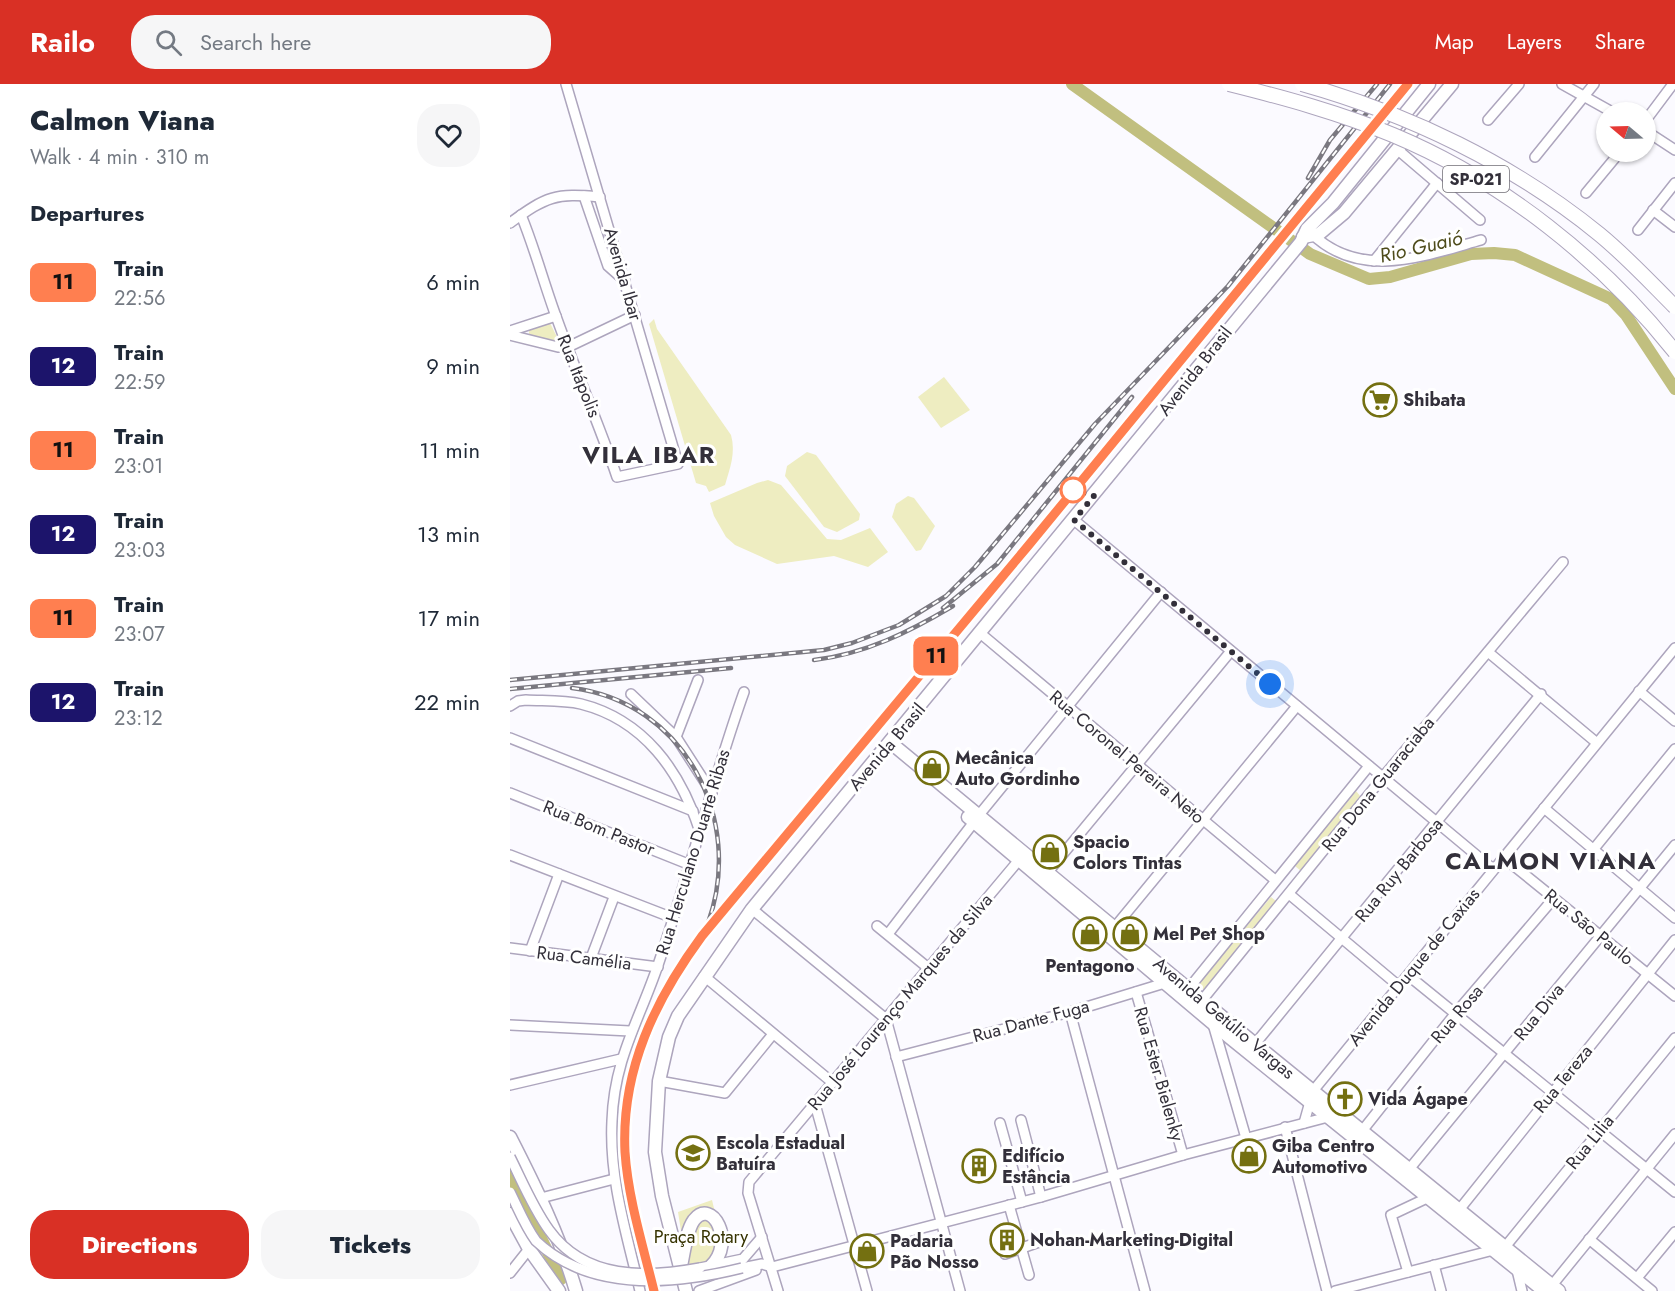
<!DOCTYPE html>
<html lang="en">
<head>
<meta charset="utf-8">
<style>
	body { margin:0; font-family:Jost,sans-serif; background:#f6f6f7; color:#1f2937; height:100vh; display:flex; flex-direction:column; font-size:22px; white-space:nowrap }
	* { box-sizing:border-box; margin:0 }
	p { font-size:20px; color:#747a83 }
	.icon { flex:none; width:33px; height:33px; fill:none; stroke:currentColor; stroke-width:2; stroke-linecap:round; stroke-linejoin:round }
	.map { position:relative; flex:1; overflow:hidden }
	.details { display:flex; flex-direction:column; background:#fff; width:510px }
	.details>* { flex:none }
	.badge { padding:0 12px; border-radius:9px; font-size:21px; line-height:39px }
	.needle { width:39px; rotate:289deg }
	.tools { position:absolute; left:1086px; top:18px; display:grid; gap:12px }
	.tools a { display:grid; place-items:center; width:60px; height:60px; border-radius:50%; background:#fff; box-shadow:0 2px 4px #0004; font-size:30px }
	.you { position:absolute; width:30px; height:30px; margin:-15px; border:4px solid #fff; border-radius:50%; background:#1a73e8; box-shadow:0 0 0 9px #1a73e833 }
	.map>.badge { position:absolute; translate:-50% -50%; box-shadow:0 0 0 3px #fff }
	h2 { padding:0 30px; font-size:22px; line-height:54px }
	.round { display:grid; place-items:center; flex:none; width:63px; height:63px; border-radius:24px; background:#f6f6f7 }
	.overview { display:flex; align-items:center; justify-content:space-between; height:102px; padding:0 30px }
	h1 { font-size:28px; font-weight:800; line-height:45px }
	.cta { display:flex; gap:12px; margin-top:auto; padding:12px 30px }
	.cta a { flex:1; height:69px; border-radius:24px; background:#d93025; color:#fff; font-size:24px; font-weight:800; line-height:69px; text-align:center }
	.cta a+a { background:#f6f6f7; color:#1f2937 }
	ul { padding:0; list-style:none }
	li { display:flex; align-items:center; gap:18px; height:84px; padding:0 30px }
	li div { flex:1 }
	li b { display:block; font-size:22px }
	li em { font-style:normal }
	li .badge { min-width:66px; font-weight:700; text-align:center }
	header { display:flex; align-items:center; gap:36px; box-sizing:border-box; height:84px; padding:0 30px; background:#d93025; color:#fff }
	header strong { font-size:28px }
	nav { display:flex; gap:33px; margin-inline-start:auto; font-size:21px }
	.search { width:420px; height:54px; background:#f6f6f7; display:flex; align-items:center; gap:15px; box-sizing:border-box; padding:0 21px; border-radius:24px; color:#747a83; font-size:22px }
	main { display:flex; flex:1; min-height:0 }
	.map>svg:first-child { display:block }
</style>
</head>
<body>
<header>
<strong>Railo</strong>
<div class="search"><svg class="icon" aria-label="search" viewBox="0 0 24 24"><circle cx="10" cy="10" r="6"/><path d="M15 15l6 6"/></svg>Search here</div>
<nav><a>Map</a><a>Layers</a><a>Share</a></nav>
</header>
<main>
<section class="details">
<div class="overview"><div><h1>Calmon Viana</h1><p>Walk · 4 min · 310 m</p></div><a class="round"><svg class="icon" aria-label="heart" viewBox="0 0 24 24"><path d="M12 20l-8-8c-3-5 5-10 8-4 3-6 11-1 8 4z"/></svg></a></div>
<h2>Departures</h2>
<ul>
<li><span class="badge" style="background:#ff7f50;color:#111">11</span><div><b>Train</b><p>22:56</p></div><em>6 min</em></li>
<li><span class="badge" style="background:#1c146b;color:#fff">12</span><div><b>Train</b><p>22:59</p></div><em>9 min</em></li>
<li><span class="badge" style="background:#ff7f50;color:#111">11</span><div><b>Train</b><p>23:01</p></div><em>11 min</em></li>
<li><span class="badge" style="background:#1c146b;color:#fff">12</span><div><b>Train</b><p>23:03</p></div><em>13 min</em></li>
<li><span class="badge" style="background:#ff7f50;color:#111">11</span><div><b>Train</b><p>23:07</p></div><em>17 min</em></li>
<li><span class="badge" style="background:#1c146b;color:#fff">12</span><div><b>Train</b><p>23:12</p></div><em>22 min</em></li>
</ul>
<div class="cta"><a>Directions</a><a>Tickets</a></div>
</section>
<div class="map">
<svg width="1165" height="1207" viewBox="0 0 1165 1207">
	<rect width="100%" height="100%" fill="#fbfaff"/>
	<g fill="#eeedc1">
		<path d="M144,235L147,245L221,351C226,369 220,384 215,401L199,408L196,402L186,399L139,240Z"/>
		<path d="M40,239L50,259L19,251V245Z"/>
		<path d="M434,293L460,326L431,344L408,313Z"/>
		<path d="M297,368L306,371L350,430L349,436L327,448L314,443L275,392L277,382Z"/>
		<path d="M258,396L271,401L317,455L331,456L360,444L378,468L358,483L324,472L267,480L225,461L216,453L204,432L200,419L247,399Z"/>
		<path d="M398,412L404,414L425,442L411,466L406,467L382,433L386,420Z"/>
		<path d="M846,707L851,713L791,787L785,782Z"/>
		<path d="M761,813L766,817L694,906L688,900Z"/>
		<path d="M202,1116L208,1141L211,1177L178,1191L168,1128Z"/>
	</g>
	<g fill="none" stroke-linecap="round" stroke-linejoin="round">
		<g stroke="#c1bf7f" stroke-width="12">
			<path d="M562,0L800,170L859,195L880,193L961,170L984,169L1005,171L1101,215L1116,231L1165,305"/>
			<path d="M0,1091L51,1195"/>
		</g>
		<defs>
			<g id="minor">
				<path d="M1052,0L1102,28"/>
				<path d="M978,36L1009,0"/>
				<path d="M1136,36L1163,0"/>
				<path d="M1136,47L1165,66"/>
				<path d="M888,66L970,136"/>
				<path d="M1025,73L1084,0"/>
				<path d="M1076,109L1110,68"/>
				<path d="M74,112L98,182L115,197"/>
				<path d="M1143,126L1165,143"/>
				<path d="M11,131C25,165 34,200 47,235C66,288 89,340 107,393L168,380L56,0"/>
				<path d="M0,139C37,112 45,109 90,113"/>
				<path d="M1128,146L1165,99"/>
				<path d="M801,149C850,197 914,172 971,156"/>
				<path d="M864,177L927,99"/>
				<path d="M0,247L46,232"/>
				<path d="M0,251L48,263H58L125,231"/>
				<path d="M564,436L983,785"/>
				<path d="M470,549L765,796"/>
				<path d="M978,568L1087,659"/>
				<path d="M1129,607L1165,637"/>
				<path d="M121,610L166,653L202,709"/>
				<path d="M0,622L8,617L16,616C35,617 54,616 71,620C134,636 170,687 189,745"/>
				<path d="M166,653L188,596"/>
				<path d="M0,654L183,727"/>
				<path d="M0,709L178,780"/>
				<path d="M1034,724L1165,834"/>
				<path d="M469,731L651,508"/>
				<path d="M1083,766L1165,665"/>
				<path d="M0,771L163,834"/>
				<path d="M993,773L1165,912"/>
				<path d="M538,788L721,567"/>
				<path d="M779,810L890,903"/>
				<path d="M242,825L376,935L450,1207"/>
				<path d="M367,842L417,883"/>
				<path d="M604,844L787,622"/>
				<path d="M378,850L464,738"/>
				<path d="M0,864L148,883"/>
				<path d="M20,867L49,790"/>
				<path d="M81,874L104,813"/>
				<path d="M194,892L323,999"/>
				<path d="M899,892L1165,1108"/>
				<path d="M626,908L673,1071"/>
				<path d="M675,909L859,682"/>
				<path d="M689,920L873,693L1053,478"/>
				<path d="M560,928L635,1207"/>
				<path d="M703,940L736,1054"/>
				<path d="M0,941L120,947"/>
				<path d="M745,960L1031,610"/>
				<path d="M386,973L560,928L658,898"/>
				<path d="M149,997L215,1009L263,950"/>
				<path d="M0,1001L111,975"/>
				<path d="M305,1020L357,1207"/>
				<path d="M511,1036L531,1113"/>
				<path d="M490,1039L512,1118"/>
				<path d="M794,1039L803,1007L1165,564"/>
				<path d="M775,1043L817,1207"/>
				<path d="M852,1047L945,930L1044,814"/>
				<path d="M896,1089L1165,761"/>
				<path d="M31,1114L104,1095"/>
				<path d="M499,1121L519,1191"/>
				<path d="M945,1131L1165,856"/>
				<path d="M1079,1155L1142,1207"/>
				<path d="M495,1170L529,1158"/>
				<path d="M924,1181L931,1207"/>
				<path d="M190,1184L233,1175L252,1153"/>
				<path d="M232,1184L252,1180L262,1183L531,1113L673,1071L818,1033"/>
				<path d="M1007,1186L1012,1207"/>
				<path d="M898,1188L881,1131L917,1114"/>
				<path d="M0,1189L19,1165"/>
				<path d="M1127,1194L1165,1148"/>
				<path d="M1039,1205L1165,1050"/>
				<path d="M130,1207C117,1151 99,1095 102,1037C104,975 129,937 148,881C179,791 202,698 234,608"/>
				<path d="M189,1207L246,1186"/>
				<path d="M268,1207L238,1109L239,1098L509,776"/>
				<path d="M825,1207L995,1163L1165,954"/>
			</g>
			<g id="major">
				<path d="M793,153L809,150L834,129L942,0"/>
				<path d="M381,659L745,960L1049,1207"/>
				<path d="M458,733L719,953L1034,1207"/>
				<path d="M0,1053C26,1104 50,1153 66,1207"/>
				<path d="M0,1130L19,1165L49,1207"/>
				<path d="M171,1182C174,1169 176,1147 184,1136C202,1113 226,1158 201,1182"/>
				<path d="M176,1207L152,1112L145,1068L149,997L159,953L168,932L242,825L791,158L797,145L823,119L919,0"/>
			</g>
		</defs>
		<use href="#minor" stroke="#ada5bd" stroke-width="12"/>
		<use href="#major" stroke="#ada5bd" stroke-width="15"/>
		<use href="#minor" stroke="#fff" stroke-width="9"/>
		<use href="#major" stroke="#fff" stroke-width="12"/>
		<defs>
			<g id="rail">
				<path d="M798,94L820,56L867,0"/>
				<path d="M433,524L487,480L622,313"/>
				<path d="M304,576C355,570 399,548 443,522"/>
				<path d="M0,596L314,566L342,559L389,541L436,512L465,483L585,340L718,202L880,0"/>
				<path d="M62,604C175,618 235,736 198,839"/>
				<path d="M0,605L221,584"/>
				<path d="M144,1207C133,1161 118,1114 115,1068C111,986 145,916 192,852L898,0"/>
			</g>
		</defs>
		<use href="#rail" stroke="#7a7880" stroke-width="4.5"/>
		<use href="#rail" stroke="#fff" stroke-width="2" stroke-dasharray="7" stroke-linecap="butt"/>
		<defs>
			<g id="minor-bridge">
				<path d="M0,1073C12,1097 23,1124 39,1146C75,1196 136,1194 190,1184"/>
				<path d="M0,1108C8,1124 15,1142 26,1157C79,1207 160,1202 232,1184"/>
			</g>
			<g id="highway-bridge">
				<path d="M719,0C775,14 830,29 883,51C993,97 1092,176 1165,268"/>
				<path d="M792,0C899,30 1003,80 1089,150C1116,172 1140,198 1165,223"/>
			</g>
		</defs>
		<use href="#minor-bridge" stroke="#ada5bd" stroke-width="12" stroke-linecap="butt"/>
		<use href="#highway-bridge" stroke="#ada5bd" stroke-width="16" stroke-linecap="butt"/>
		<use href="#minor-bridge" stroke="#fff" stroke-width="9"/>
		<use href="#highway-bridge" stroke="#fff" stroke-width="14"/>
	</g>
	<g fill="none" stroke-linecap="round" stroke-linejoin="round">
		<defs>
			<path id="line" d="M144,1207C133,1162 118,1114 115,1068C111,986 145,916 192,852L518,462L898,0"/>
		</defs>
		<use href="#line" stroke="#fff" stroke-width="14"/>
		<use href="#line" stroke="#ff7f50" stroke-width="9"/>
		<path stroke="#33303a" stroke-width="6" stroke-dasharray="0 10.8" d="M563,406L584,412L564,436L760,600"/>
	</g>
	<defs>
		<symbol id="supermarket-ring" viewBox="-11 -11 22 22"><circle r="9.5" fill="#fff" stroke="#747011" stroke-width="1.5"/><path d="M-6-5.5h2.5l.6 2H6L4.5 2H-2.5L-4.4-4H-6ZM-1.5 3.2a1.3 1.3 0 1 0 .1 0ZM3 3.2a1.3 1.3 0 1 0 .1 0Z" fill="#747011"/></symbol>
		<symbol id="shop-ring" viewBox="-11 -11 22 22"><circle r="9.5" fill="#fff" stroke="#747011" stroke-width="1.5"/><path d="M-5-2.5h2.3a2.7 3.5 0 0 1 5.4 0H5L5.5 6h-11ZM-1.5-2.5h3a1.5 2.3 0 0 0-3 0Z" fill="#747011"/></symbol>
		<symbol id="church-ring" viewBox="-11 -11 22 22"><circle r="9.5" fill="#fff" stroke="#747011" stroke-width="1.5"/><path d="M-1.2-6h2.4v3.5h3.3v2.4h-3.3V6h-2.4V-.1h-3.3v-2.4h3.3Z" fill="#747011"/></symbol>
		<symbol id="school-ring" viewBox="-11 -11 22 22"><circle r="9.5" fill="#fff" stroke="#747011" stroke-width="1.5"/><path d="M0-5L7-2L0 1L-7-2ZM-4 1L0 2.5L4 1V4Q0 6-4 4Z" fill="#747011"/></symbol>
		<symbol id="building-ring" viewBox="-11 -11 22 22"><circle r="9.5" fill="#fff" stroke="#747011" stroke-width="1.5"/><path d="M-4-6H4V6H1V3H-1V6H-4ZM-2.5-4.3h1.7v1.8h-1.7ZM.8-4.3h1.7v1.8H.8ZM-2.5-1h1.7V.8h-1.7ZM.8-1h1.7V.8H.8Z" fill="#747011"/></symbol>
	</defs>
	<g fill-rule="evenodd">
		<use href="#supermarket-ring" x="851" y="297" width="38" height="38"/>
		<use href="#shop-ring" x="403" y="665" width="38" height="38"/>
		<use href="#shop-ring" x="521" y="749" width="38" height="38"/>
		<use href="#shop-ring" x="561" y="831" width="38" height="38"/>
		<use href="#shop-ring" x="601" y="831" width="38" height="38"/>
		<use href="#church-ring" x="816" y="996" width="38" height="38"/>
		<use href="#school-ring" x="164" y="1050" width="38" height="38"/>
		<use href="#shop-ring" x="720" y="1053" width="38" height="38"/>
		<use href="#building-ring" x="450" y="1063" width="38" height="38"/>
		<use href="#building-ring" x="478" y="1137" width="38" height="38"/>
		<use href="#shop-ring" x="338" y="1148" width="38" height="38"/>
	</g>
	<circle fill="#fff" stroke="#ff7f50" stroke-width="3" cx="563" cy="406" r="12"/>
	<g text-anchor="middle" dominant-baseline="central" stroke-width="6" stroke-linejoin="round" paint-order="stroke">
		<rect fill="#fff" stroke="#706e75" stroke-width="1.5" x="933" y="82" width="66" height="26" rx="4.5"/>
		<g font-size="16" font-weight="bold" fill="#33303a">
			<text x="966" y="95">SP-021</text>
		</g>
		<g font-size="18" fill="#33303a" stroke="#fff">
			<text transform="translate(113 190) rotate(74)">Avenida Ibar</text>
			<text transform="translate(685 287) rotate(-52)">Avenida Brasil</text>
			<text transform="translate(69 292) rotate(68)">Rua Itápolis</text>
			<text transform="translate(377 663) rotate(-50)">Avenida Brasil</text>
			<text transform="translate(617 673) rotate(40)">Rua Coronel Pereira Neto</text>
			<text transform="translate(868 700) rotate(-51)">Rua Dona Guaraciaba</text>
			<text transform="translate(89 744) rotate(22)">Rua Bom Pastor</text>
			<text transform="translate(183 768) rotate(-73)">Rua Herculano Duarte Ribas</text>
			<text transform="translate(889 786) rotate(-51)">Rua Ruy Barbosa</text>
			<text transform="translate(1079 843) rotate(39)">Rua São Paulo</text>
			<text transform="translate(74 874) rotate(7)">Rua Camélia</text>
			<text transform="translate(904 883) rotate(-51)">Avenida Duque de Caxias</text>
			<text transform="translate(390 918) rotate(-50)">Rua José Lourenço Marques da Silva</text>
			<text transform="translate(1029 928) rotate(-51)">Rua Diva</text>
			<text transform="translate(947 930) rotate(-50)">Rua Rosa</text>
			<text transform="translate(714 934) rotate(40)">Avenida Getúlio Vargas</text>
			<text transform="translate(521 937) rotate(-15)">Rua Dante Fuga</text>
			<text transform="translate(649 990) rotate(74)">Rua Ester Bielenky</text>
			<text transform="translate(1053 995) rotate(-51)">Rua Tereza</text>
			<text transform="translate(1080 1058) rotate(-51)">Rua Lilia</text>
		</g>
		<g font-size="18" font-weight="bold" fill="#33303a" stroke="#fff" text-anchor="start">
			<text x="893" y="316">Shibata</text>
			<text x="445" y="674">Mecânica<tspan x="445" dy="21">Auto Gordinho</tspan></text>
			<text x="563" y="758">Spacio<tspan x="563" dy="21">Colors Tintas</tspan></text>
			<text x="643" y="850">Mel Pet Shop</text>
			<text x="580" y="882" text-anchor="middle">Pentagono</text>
			<text x="858" y="1015">Vida Ágape</text>
			<text x="206" y="1059">Escola Estadual<tspan x="206" dy="21">Batuíra</tspan></text>
			<text x="762" y="1062">Giba Centro<tspan x="762" dy="21">Automotivo</tspan></text>
			<text x="492" y="1072">Edifício<tspan x="492" dy="21">Estância</tspan></text>
			<text x="520" y="1156">Nohan-Marketing-Digital</text>
			<text x="380" y="1157">Padaria<tspan x="380" dy="21">Pão Nosso</tspan></text>
		</g>
		<g font-size="18" fill="#363300" stroke="#fff">
			<text x="191" y="1153">Praça Rotary</text>
		</g>
		<g font-size="20" font-style="italic" fill="#4e4c1b" stroke="#fff">
			<text transform="translate(911 163) rotate(-13)">Rio Guaió</text>
		</g>
		<g font-size="24" font-weight="bold" letter-spacing="1.5" fill="#33303a" stroke="#fff">
			<text x="139" y="370">VILA IBAR</text>
			<text x="1041" y="776">CALMON VIANA</text>
		</g>
	</g>
</svg>
<div class="tools">
<a><svg class="needle" viewBox="-14 -14 28 28"><path d="M0-13l5 13h-10z" fill="#e53935"/><path d="M0 13l5-13h-10z" fill="#747a83"/></svg></a>
</div>
<div class="you" style="left:760px;top:600px"></div>
<b class="badge" style="left:426px;top:572px;background:#ff7f50;color:#111">11</b>
</div>
</main>
</body>
</html>
